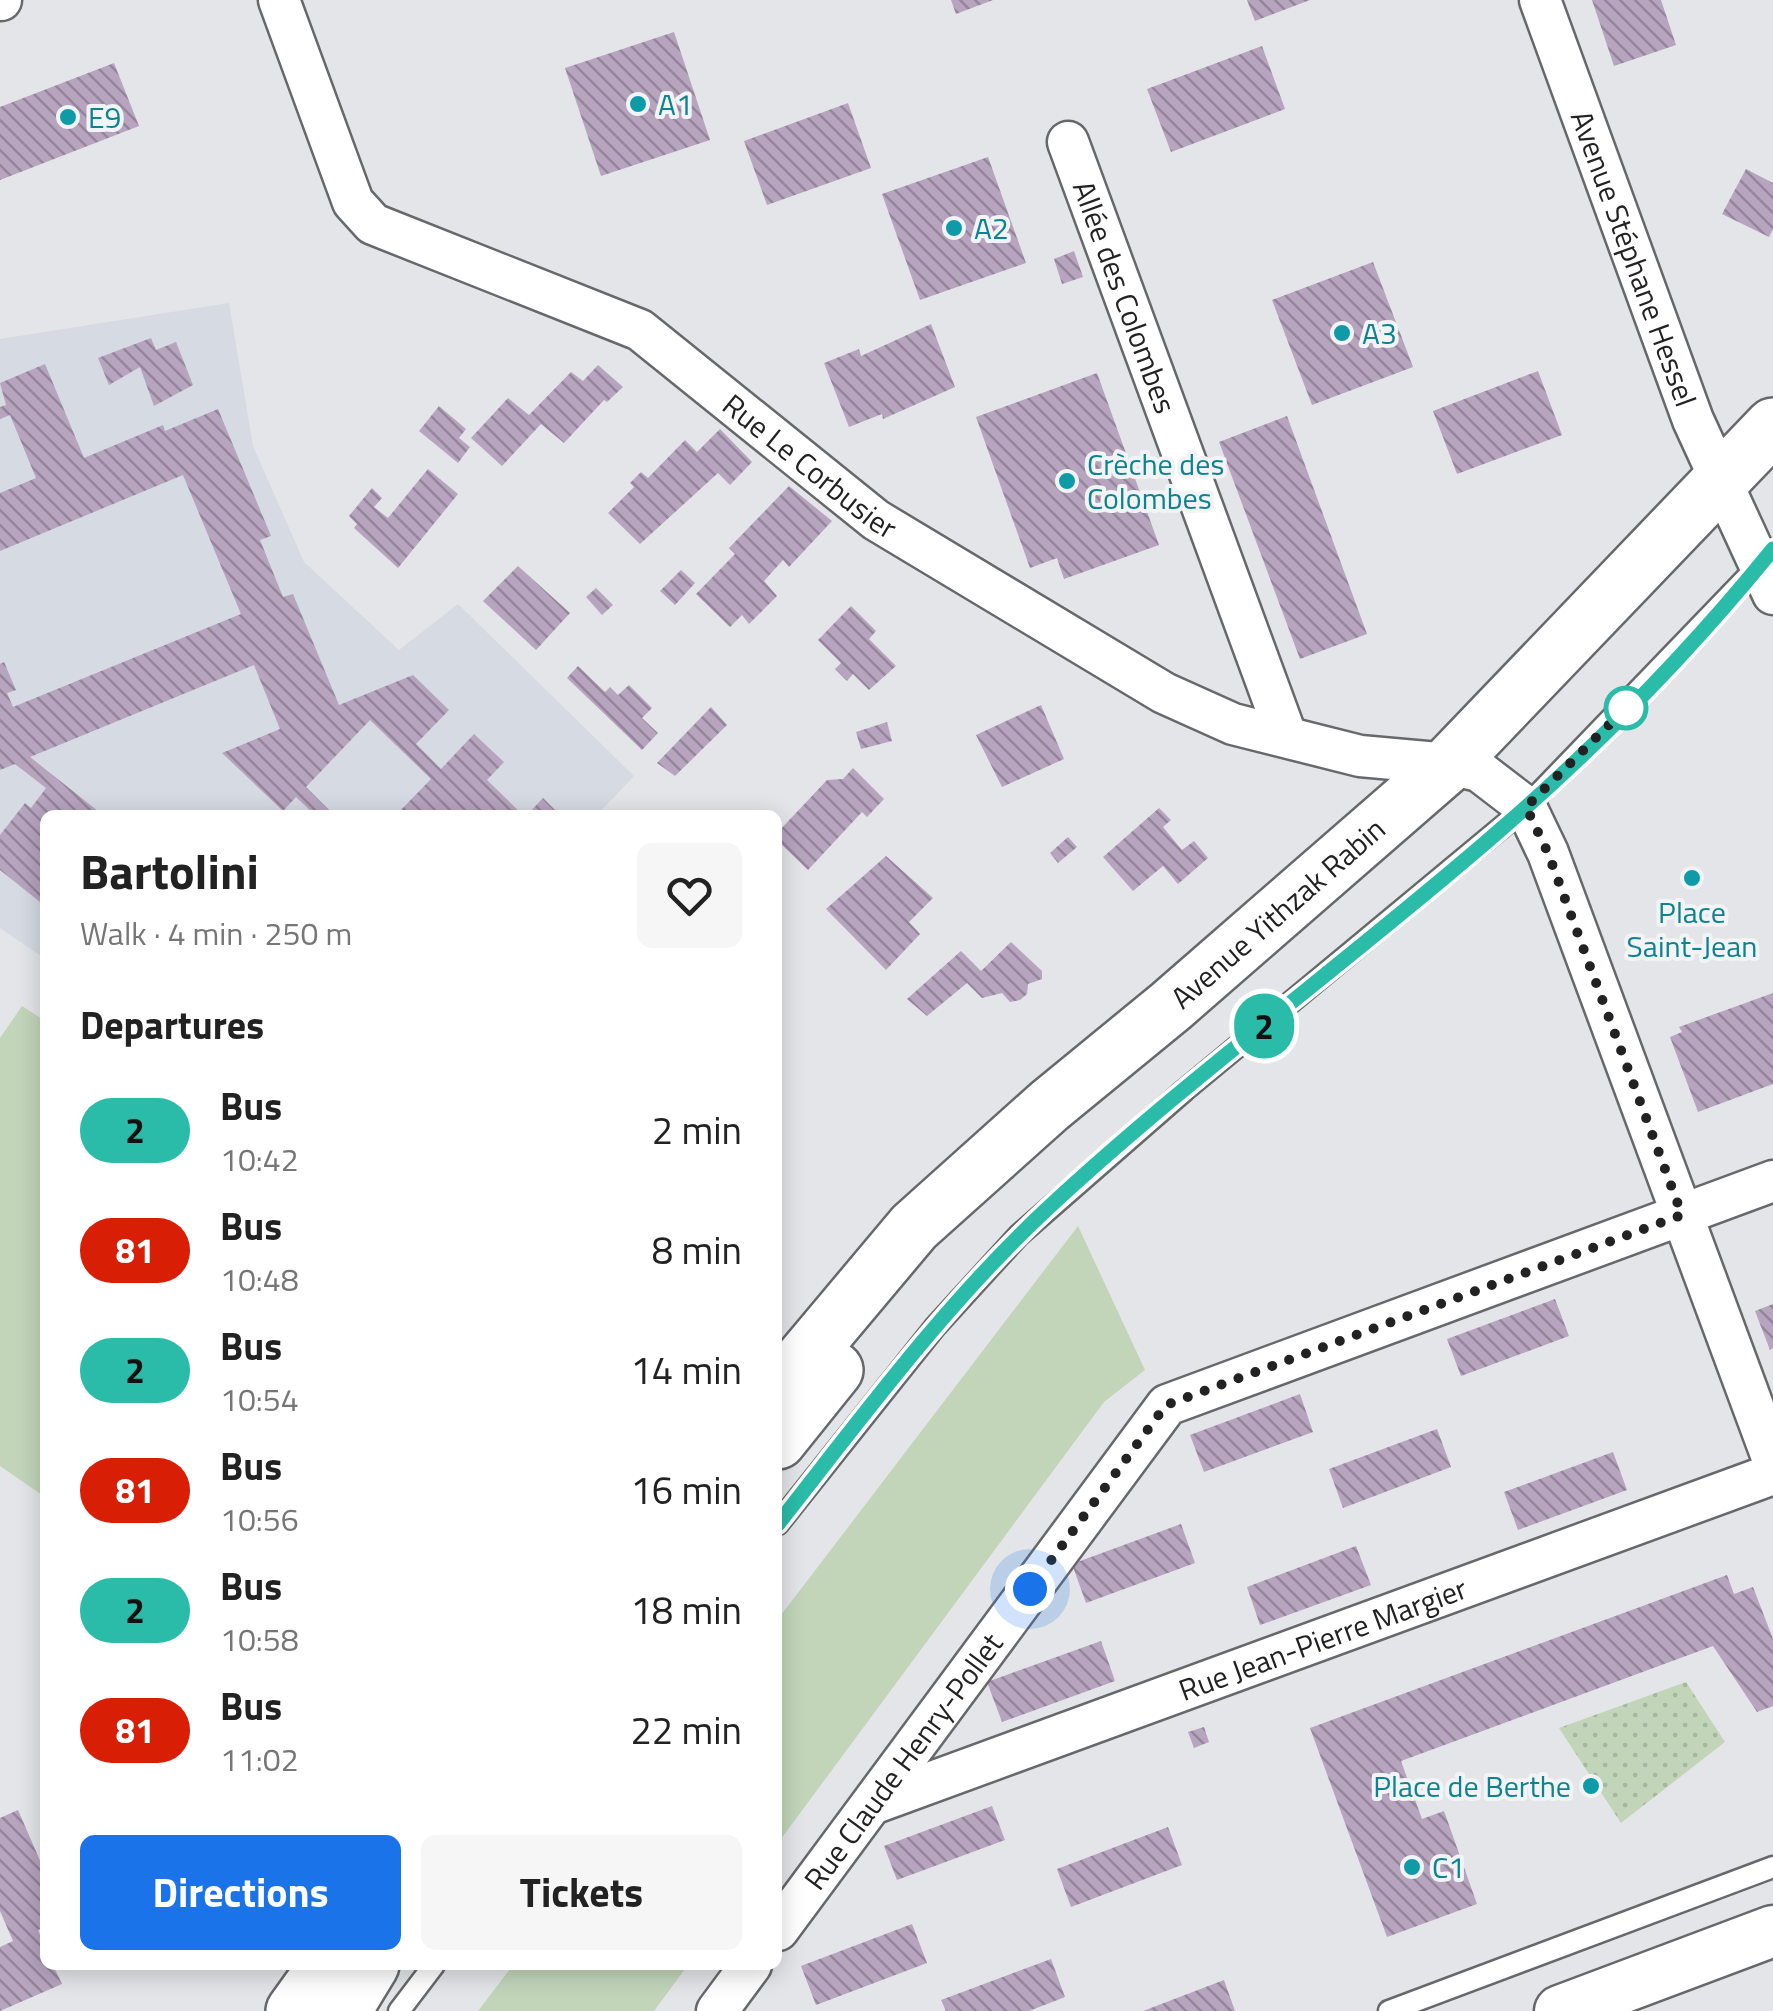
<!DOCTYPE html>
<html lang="en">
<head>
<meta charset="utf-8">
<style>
	body { margin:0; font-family:"Titillium Web",sans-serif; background:#f6f6f6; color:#222; height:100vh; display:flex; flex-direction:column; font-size:38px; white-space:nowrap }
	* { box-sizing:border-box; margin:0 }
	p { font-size:32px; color:#767676 }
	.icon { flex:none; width:55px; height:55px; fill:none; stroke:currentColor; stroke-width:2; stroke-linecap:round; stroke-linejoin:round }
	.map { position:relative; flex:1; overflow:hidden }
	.panel { position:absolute; left:40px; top:810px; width:742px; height:1160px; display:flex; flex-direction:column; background:#fff; border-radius:15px; box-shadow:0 5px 25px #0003 }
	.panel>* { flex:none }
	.badge { padding:0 20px; border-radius:32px; font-size:35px; line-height:65px }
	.you { position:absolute; width:50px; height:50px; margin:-25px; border:8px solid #fff; border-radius:50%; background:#1a73e8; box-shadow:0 0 0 15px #1a73e833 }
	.map>.badge { position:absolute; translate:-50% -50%; box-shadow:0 0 0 5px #fff }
	h2 { padding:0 40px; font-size:38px; line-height:90px }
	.round { display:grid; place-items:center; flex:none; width:105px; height:105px; border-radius:15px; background:#f6f6f6 }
	.summary { display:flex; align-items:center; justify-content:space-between; height:170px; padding:0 40px }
	h1 { font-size:48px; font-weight:700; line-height:75px }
	.primary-button { display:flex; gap:20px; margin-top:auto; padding:20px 40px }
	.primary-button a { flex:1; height:115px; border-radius:15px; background:#1a73e8; color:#fff; font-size:40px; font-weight:700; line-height:115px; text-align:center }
	.primary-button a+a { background:#f6f6f6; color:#222 }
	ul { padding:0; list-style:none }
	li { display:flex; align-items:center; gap:30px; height:120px; padding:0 40px }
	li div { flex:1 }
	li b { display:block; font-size:38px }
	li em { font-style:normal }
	li .badge { min-width:110px; font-weight:700; text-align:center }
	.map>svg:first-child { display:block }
</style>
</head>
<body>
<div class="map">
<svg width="1773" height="2011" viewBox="0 0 1773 2011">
	<defs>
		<pattern id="park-dots" width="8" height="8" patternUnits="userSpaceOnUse" patternTransform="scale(2.5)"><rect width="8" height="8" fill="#c2d5b9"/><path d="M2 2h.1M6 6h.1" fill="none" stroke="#a6b79f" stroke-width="1.8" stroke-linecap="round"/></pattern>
		<pattern id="building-back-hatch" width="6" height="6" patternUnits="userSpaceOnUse" patternTransform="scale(2.5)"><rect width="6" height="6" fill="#b7a4bf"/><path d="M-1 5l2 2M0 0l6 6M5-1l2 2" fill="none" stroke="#94859b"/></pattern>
	</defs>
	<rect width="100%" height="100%" fill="#e4e5e8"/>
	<path fill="#d5dae3" d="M229,303L253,446L304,562L399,650L458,604L634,776L597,815H45V959L0,928V339Z"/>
	<g fill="#c2d5b9">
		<path d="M22,1006L45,1021V1497L0,1466V1038Z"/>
		<path d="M1078,1226L1145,1370L1104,1402L778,1843V1619Z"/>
		<path d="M513,1965H688L654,2011H478Z"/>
	</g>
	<path fill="url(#park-dots)" d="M1686,1682L1725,1742L1621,1823L1559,1728Z"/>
	<g fill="url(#building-back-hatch)">
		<path d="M951,0H993L956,14Z"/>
		<path d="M1247,0H1310L1255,21Z"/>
		<path d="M1592,0H1661L1676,45L1614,66Z"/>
		<path d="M674,32L710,140L601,176L565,68Z"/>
		<path d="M1262,46L1285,109L1171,152L1147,89Z"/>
		<path d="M114,63L139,126L0,180V107Z"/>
		<path d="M848,103L871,168L767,205L744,141Z"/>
		<path d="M988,157L1026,263L920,300L882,194Z"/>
		<path d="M1746,169L1773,183V229L1769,237L1722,214Z"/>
		<path d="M1074,251L1083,277L1062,284L1054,259Z"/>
		<path d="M1373,262L1413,367L1312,405L1272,300Z"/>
		<path d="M931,324L955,387L883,419L882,414L849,427L824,363L859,349L861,356Z"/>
		<path d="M151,338L156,350L176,342L193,385L154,406L140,367L109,385L98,358Z"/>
		<path d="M45,364L84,458L163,425L165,431L218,409L271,536L260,540L283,597L293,594L339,705L413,675L449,710L416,744L441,769L474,734L504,762L487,780L523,815H396L431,779L370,720L306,787L334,815H315L296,797L283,811L222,753L280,729L254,665L30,757L103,815H45V906L0,870V835L25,803L31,808L46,788L15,764L0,770V664L4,662L16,690L7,693L13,707L241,614L183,475L0,551V493L36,478L10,415L0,419V407L6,405L0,383Z"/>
		<path d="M598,365L623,387L607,402L604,400L564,443L541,424L502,466L471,438L508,398L529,415L571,372L583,381Z"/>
		<path d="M1538,371L1562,435L1457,474L1433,411Z"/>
		<path d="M1097,373L1159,545L1064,579L1057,558L1030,568L976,417Z"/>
		<path d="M439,406L466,429L459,438L470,447L458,463L419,431Z"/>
		<path d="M1287,416L1367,634L1300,659L1219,442Z"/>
		<path d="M720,429L752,462L730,485L718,473L640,544L608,513L634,487L630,483L641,472L648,478L685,440L697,452Z"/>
		<path d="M428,469L458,494L398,568L354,528L357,524L349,516L372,488L382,498L374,507L388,518Z"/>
		<path d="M789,486L832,521L789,567L783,560L764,581L777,596L749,624L742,615L730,627L696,594L735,554L729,548Z"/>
		<path d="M518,566L570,613L536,650L483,601Z"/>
		<path d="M681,570L695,583L675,605L660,591Z"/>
		<path d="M596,588L613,605L602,615L586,597Z"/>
		<path d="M851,606L876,631L869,639L896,666L869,690L853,674L847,681L835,669L841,663L818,640Z"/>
		<path d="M578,666L605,692L610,687L618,695L629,685L652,708L642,718L658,733L642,750L567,678Z"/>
		<path d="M1041,705L1064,759L1002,787L976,735Z"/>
		<path d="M711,707L727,725L675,776L657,763Z"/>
		<path d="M887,722L892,741L861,749L856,732Z"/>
		<path d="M853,768L884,799L867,817L862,812L808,870L778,841V832L827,780L843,779Z"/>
		<path d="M543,798L560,815H527Z"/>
		<path d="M1159,808L1171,820L1163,827L1182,850L1194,841L1208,858L1178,884L1163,866L1133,891L1103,857Z"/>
		<path d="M1068,837L1077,847L1058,863L1050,853Z"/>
		<path d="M886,856L933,898L909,922L920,934L886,970L826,909Z"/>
		<path d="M1011,942L1042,971V979L1028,984L1027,994L1020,1000L1010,1002L1002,993L982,998L967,983L927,1016L907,999L961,951L981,971Z"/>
		<path d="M1773,993V1084L1698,1112L1670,1037L1682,1032L1679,1027Z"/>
		<path d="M1555,1299L1569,1336L1461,1376L1447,1339Z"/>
		<path d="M1773,1304V1348L1770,1350L1755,1311Z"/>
		<path d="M1300,1394L1313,1432L1204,1472L1190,1435Z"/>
		<path d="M1437,1429L1451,1467L1343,1508L1329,1469Z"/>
		<path d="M1613,1452L1627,1490L1518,1530L1504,1492Z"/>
		<path d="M1181,1524L1195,1563L1086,1603L1072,1564Z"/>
		<path d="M1356,1546L1371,1585L1260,1625L1247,1587Z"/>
		<path d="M1727,1575L1734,1594L1753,1587L1773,1639V1706L1757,1712L1713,1646L1401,1761L1422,1819L1444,1811L1477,1904L1387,1937L1310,1728Z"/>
		<path d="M1101,1641L1115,1681L1002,1722L987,1682Z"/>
		<path d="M1204,1727L1209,1742L1194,1748L1188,1732Z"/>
		<path d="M992,1806L1005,1840L897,1880L884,1846Z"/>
		<path d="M18,1810L45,1872V1927L38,1930L45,1947V1965H53L62,1984L0,2011V1947L13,1941L0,1911V1818Z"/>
		<path d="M1168,1827L1182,1865L1071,1907L1057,1869Z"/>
		<path d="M912,1924L927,1963L816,2005L801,1966Z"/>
		<path d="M1051,1959L1065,1997L1029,2011H946L941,2000Z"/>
		<path d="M1224,1980L1235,2011H1143Z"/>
	</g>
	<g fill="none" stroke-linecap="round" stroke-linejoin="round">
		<defs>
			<g id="service">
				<path d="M778,1524L935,1327L1019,1235L1185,1090L1526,807L1762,562"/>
				<path d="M399,2011L434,1965"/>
				<path d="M1389,2011L1773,1867"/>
			</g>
			<g id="minor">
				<path d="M0,0H1"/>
				<path id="s1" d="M279,0L353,202L373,224L640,330L876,520L1164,693L1233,724L1360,756L1449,764L1479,771L1526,807L1548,853L1773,1460"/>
				<path id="s2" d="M1540,0L1693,420L1773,594"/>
				<path id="s3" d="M1068,142L1286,735"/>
				<path id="s4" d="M872,1804L1773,1474"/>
				<path id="s5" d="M778,1930L1167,1405L1773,1181"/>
				<path d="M717,2011L751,1965"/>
			</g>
			<path id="tertiary" d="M1560,2011L1773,1931"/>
			<g id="secondary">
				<path id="s6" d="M778,1389L914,1227L1049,1106L1171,1006L1449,764L1773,426"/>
				<path d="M778,1441L835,1370"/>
				<path d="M294,2011L327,1965"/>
				<path d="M343,2011L371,1965"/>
			</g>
		</defs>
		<use href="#service" stroke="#66686a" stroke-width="25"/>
		<use href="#minor" stroke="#66686a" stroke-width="45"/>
		<use href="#tertiary" stroke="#66686a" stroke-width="55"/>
		<use href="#secondary" stroke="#66686a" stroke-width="60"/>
		<use href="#service" stroke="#fff" stroke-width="20"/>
		<use href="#minor" stroke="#fff" stroke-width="40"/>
		<use href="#tertiary" stroke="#fff" stroke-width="50"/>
		<use href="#secondary" stroke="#fff" stroke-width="55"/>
	</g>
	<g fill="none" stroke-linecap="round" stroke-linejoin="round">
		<defs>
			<path id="line" d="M778,1524C863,1416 946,1303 1047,1209C1191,1075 1351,960 1499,831C1597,746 1692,649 1773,549"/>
		</defs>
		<use href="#line" stroke="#fff" stroke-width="22"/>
		<use href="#line" stroke="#2abca8" stroke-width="15"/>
		<path stroke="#222223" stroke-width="10" stroke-dasharray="0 18" d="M1030,1589L1166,1405L1682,1215L1548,853L1526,807L1626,708"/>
	</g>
	<g fill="#0f9aa8" stroke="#f1f3f5" stroke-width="4">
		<circle cx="638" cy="104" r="10"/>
		<circle cx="68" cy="117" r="10"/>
		<circle cx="954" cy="228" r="10"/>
		<circle cx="1342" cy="333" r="10"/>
		<circle cx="1067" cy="481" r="10"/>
		<circle cx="1692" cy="878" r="10"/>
		<circle cx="1591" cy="1786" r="10"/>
		<circle cx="1412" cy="1867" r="10"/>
	</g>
	<circle fill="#fff" stroke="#2abca8" stroke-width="5" cx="1626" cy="708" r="20"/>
	<g text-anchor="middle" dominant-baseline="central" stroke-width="8" stroke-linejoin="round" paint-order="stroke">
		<g font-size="30" fill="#0d838f" stroke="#f1f3f5" text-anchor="start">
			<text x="658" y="104">A1</text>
			<text x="88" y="117">E9</text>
			<text x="974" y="228">A2</text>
			<text x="1362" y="333">A3</text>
			<text x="1087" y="464">Crèche des<tspan x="1087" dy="34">Colombes</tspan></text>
			<text x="1692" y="912" text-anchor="middle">Place<tspan x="1692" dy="34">Saint-Jean</tspan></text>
			<text x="1571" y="1786" text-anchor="end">Place de Berthe</text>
			<text x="1432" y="1867">C1</text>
		</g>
		<g font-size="30" fill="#222223" stroke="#f1f3f5">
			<text stroke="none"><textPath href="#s2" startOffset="275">Avenue Stéphane Hessel</textPath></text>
			<text stroke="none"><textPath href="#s3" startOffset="165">Allée des Colombes</textPath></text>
			<text stroke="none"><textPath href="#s1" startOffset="750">Rue Le Corbusier</textPath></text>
			<text stroke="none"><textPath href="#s6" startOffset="692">Avenue Yithzak Rabin</textPath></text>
			<text stroke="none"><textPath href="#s4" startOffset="480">Rue Jean-Pierre Margier</textPath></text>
			<text stroke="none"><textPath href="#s5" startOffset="210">Rue Claude Henry-Pollet</textPath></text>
		</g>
	</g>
</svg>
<div class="you" style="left:1030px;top:1589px"></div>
<b class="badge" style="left:1264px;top:1026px;background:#2abca8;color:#111">2</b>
<section class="panel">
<div class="summary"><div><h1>Bartolini</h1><p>Walk · 4 min · 250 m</p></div><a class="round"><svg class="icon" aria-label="heart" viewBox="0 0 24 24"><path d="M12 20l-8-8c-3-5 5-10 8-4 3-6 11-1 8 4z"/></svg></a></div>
<h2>Departures</h2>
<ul>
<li><span class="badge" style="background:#2abca8;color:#111">2</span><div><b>Bus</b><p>10:42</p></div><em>2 min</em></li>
<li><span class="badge" style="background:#d81e05;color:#fff">81</span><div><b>Bus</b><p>10:48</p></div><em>8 min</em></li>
<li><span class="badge" style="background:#2abca8;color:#111">2</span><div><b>Bus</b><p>10:54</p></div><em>14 min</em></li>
<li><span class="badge" style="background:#d81e05;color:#fff">81</span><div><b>Bus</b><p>10:56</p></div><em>16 min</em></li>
<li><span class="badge" style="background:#2abca8;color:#111">2</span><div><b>Bus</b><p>10:58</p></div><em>18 min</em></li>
<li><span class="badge" style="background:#d81e05;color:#fff">81</span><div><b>Bus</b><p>11:02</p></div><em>22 min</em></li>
</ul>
<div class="primary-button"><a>Directions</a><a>Tickets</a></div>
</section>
</div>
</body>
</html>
